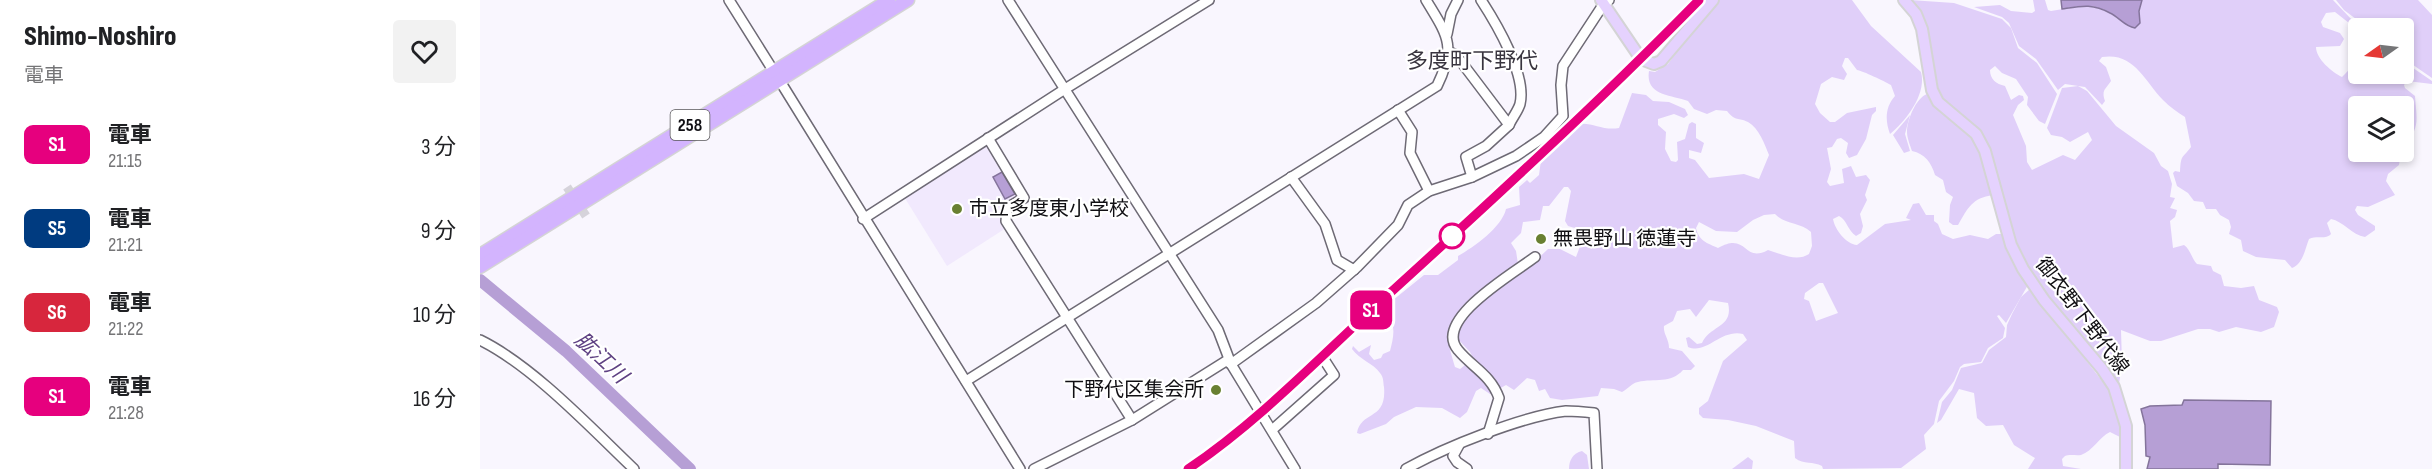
<!DOCTYPE html>
<html lang="ja">
<head>
<meta charset="utf-8">
<style>
	body { margin:0; font-family:"Sofia Sans Condensed","Noto Sans JP",sans-serif; background:#f2f2f2; color:#202124; height:100vh; display:flex; flex-direction:column; font-size:22px; white-space:nowrap }
	* { box-sizing:border-box; margin:0 }
	p { font-size:20px; color:#757577 }
	.icon { flex:none; width:33px; height:33px; fill:none; stroke:currentColor; stroke-width:2; stroke-linecap:round; stroke-linejoin:round }
	.map { position:relative; flex:1; overflow:hidden }
	.side { display:flex; flex-direction:column; background:#fff; width:480px }
	.side>* { flex:none }
	.badge { padding:0 12px; border-radius:9px; font-size:21px; line-height:39px }
	.needle { width:39px; rotate:256deg }
	.controls { position:absolute; left:1868px; top:18px; display:grid; gap:12px }
	.controls a { display:grid; place-items:center; width:66px; height:66px; border-radius:6px; background:#fff; box-shadow:0 3px 9px #0003; font-size:30px }
	.map>.badge { position:absolute; translate:-50% -50%; box-shadow:0 0 0 3px #fff }
	.round { display:grid; place-items:center; flex:none; width:63px; height:63px; border-radius:6px; background:#f2f2f2 }
	.summary { display:flex; align-items:center; justify-content:space-between; height:102px; padding:0 24px }
	h1 { font-size:28px; font-weight:800; line-height:45px }
	ul { padding:0; list-style:none }
	li { display:flex; align-items:center; gap:18px; height:84px; padding:0 24px }
	li div { flex:1 }
	li b { display:block; font-size:22px }
	li em { font-style:normal }
	li .badge { min-width:66px; font-weight:700; text-align:center }
	main { display:flex; flex:1; min-height:0 }
	.map>svg:first-child { display:block }
</style>
</head>
<body>
<main>
<section class="side">
<div class="summary"><div><h1>Shimo-Noshiro</h1><p>電車</p></div><a class="round"><svg class="icon" aria-label="heart" viewBox="0 0 24 24"><path d="M12 20l-8-8c-3-5 5-10 8-4 3-6 11-1 8 4z"/></svg></a></div>
<ul>
<li><span class="badge" style="background:#e6007e;color:#fff">S1</span><div><b>電車</b><p>21:15</p></div><em>3 分</em></li>
<li><span class="badge" style="background:#003b80;color:#fff">S5</span><div><b>電車</b><p>21:21</p></div><em>9 分</em></li>
<li><span class="badge" style="background:#d7263d;color:#fff">S6</span><div><b>電車</b><p>21:22</p></div><em>10 分</em></li>
<li><span class="badge" style="background:#e6007e;color:#fff">S1</span><div><b>電車</b><p>21:28</p></div><em>16 分</em></li>
</ul>
</section>
<div class="map">
<svg width="1952" height="469" viewBox="0 0 1952 469">
	<rect width="100%" height="100%" fill="#f9f6fe"/>
	<path fill="#f1e9fd" d="M508,141L538,194L526,205V228L467,266L423,195Z"/>
	<g fill="#e0cff9" fill-rule="evenodd">
		<path d="M1240,0H1372L1391,26L1441,72C1447,94 1426,121 1410,134C1405,121 1405,107 1415,96L1411,85C1404,81 1383,71 1377,70L1368,58H1365L1362,66L1367,74L1364,80L1352,77L1341,84L1335,104L1340,113L1350,122H1355L1367,113L1396,107V111L1392,115L1386,139L1377,155L1369,158L1366,153L1368,143L1361,138L1357,139L1352,147L1347,148L1351,169L1347,182L1350,186L1364,183L1362,169L1371,166L1376,177L1386,175L1390,180L1385,195L1387,200L1380,214L1383,226L1381,233L1376,236C1368,231 1367,220 1359,216L1353,219C1355,230 1366,244 1377,245L1405,224L1431,220L1426,218L1433,204L1439,203L1446,215H1454V221L1458,224L1462,234L1473,239L1490,235L1508,239L1516,234H1523L1548,285L1526,323L1519,315L1517,316L1525,328L1523,338L1508,348L1501,362L1484,364L1480,367L1474,381L1459,401L1454,424L1444,435L1446,449L1421,468L1343,469L1342,466C1333,461 1324,465 1315,458L1314,441L1276,426L1248,420L1223,418L1219,414V408L1228,401L1243,361L1267,340L1263,334C1240,329 1227,355 1208,347L1206,338L1209,337L1217,344L1222,343C1230,325 1254,328 1248,303L1229,300L1216,317L1210,309L1197,311L1193,321L1184,326C1183,334 1189,339 1189,348L1202,351L1215,366L1211,370H1203C1191,384 1174,378 1158,382C1152,383 1148,389 1142,392L1134,389L1121,388L1118,396L1082,400L1070,398L1065,389L1059,391L1055,380L1047,378L1034,390L1026,385L1019,389L994,360L990,352L975,336L987,311L1049,267L1068,249H1080L1096,257L1102,241L1098,229L1088,226L1085,221L1091,191L1088,187H1084L1069,206H1063L1060,220L1043,222L1041,233L1031,243L1036,251L1038,264L975,320C964,338 970,349 975,367L980,369L989,362L1013,392L1010,394L1001,388L996,391L987,412L980,418L962,408L936,407L914,417L906,424L880,434L877,433C881,410 907,421 904,387C903,382 904,378 900,373C893,363 880,360 872,349L873,346L879,352L891,345L889,354L894,360L901,358L903,354L910,351C913,339 917,325 907,316L911,311L907,305L944,275H958L978,260V256C994,247 1022,227 1026,209L1040,205L1039,187L1047,180L1050,183L1059,175L1061,160L1099,124C1112,122 1123,131 1139,128L1152,93L1166,95L1173,101L1189,102L1205,109L1208,115L1204,118L1194,114L1178,119V125L1186,132L1185,149L1191,161L1196,162L1198,160L1197,142L1205,139L1209,124L1212,122L1216,124V138L1224,143L1221,153L1209,150V158L1215,160L1229,178L1264,174L1279,179L1289,155C1285,145 1279,128 1268,122C1258,117 1256,122 1247,111L1236,110L1227,114L1214,109L1208,101C1191,95 1165,96 1169,71L1175,72L1188,64L1216,25ZM1295,214C1305,225 1320,222 1331,232L1332,246L1329,254C1317,262 1301,254 1288,250C1263,264 1268,231 1238,248C1227,243 1219,241 1216,228L1219,222L1236,231L1257,232L1273,220L1284,215ZM1339,283H1343L1358,313L1336,321L1329,301L1324,299L1325,293Z"/>
		<path d="M1430,0L1474,3L1522,19L1531,28L1538,48L1557,63L1577,94L1565,124L1559,121L1547,105L1548,97L1536,79L1522,73L1515,66L1510,70C1510,79 1516,84 1525,86L1531,100L1539,95L1543,96L1544,100L1538,105L1533,115L1546,146L1547,162L1552,170L1583,155L1595,160L1612,140L1608,132L1590,142L1582,137L1571,135L1567,128L1582,88L1598,86L1607,91L1636,126L1674,153L1681,166L1688,171L1692,184L1690,197L1695,198L1690,208L1697,210L1695,217L1690,221L1693,248L1704,245C1710,249 1712,259 1717,264L1731,266L1733,271L1741,275L1744,286L1761,288L1774,286L1779,300L1797,307L1799,312L1794,327L1781,332L1756,327L1739,332L1730,329H1718L1681,341H1670L1641,330L1642,363L1639,384H1636L1566,299L1539,253L1517,186L1486,121L1458,93Z"/>
		<path d="M1553,0H1565L1568,10L1571,11L1607,5L1629,12L1638,19L1660,23L1659,11L1662,0H1853L1873,21L1869,23L1855,12L1846,13L1841,22L1843,27L1860,33L1864,39L1860,46L1836,47C1836,59 1852,72 1862,77C1878,63 1874,52 1870,34L1876,22L1885,28H1878V74H1923V61L1952,81V84L1927,81L1924,85L1925,88L1935,96C1937,122 1940,127 1923,148V106H1878V152H1921L1919,165L1908,174L1906,181L1915,195L1888,207L1877,206L1875,210L1878,215L1895,226V230L1885,237C1872,235 1863,221 1851,219L1847,223L1851,234C1846,240 1837,235 1829,239C1825,249 1823,264 1812,268L1805,260L1776,257L1763,251L1761,240L1749,234L1751,227L1749,220L1740,215L1736,209H1726L1723,202L1714,201L1708,193L1697,186L1693,173L1695,171L1700,172C1701,154 1702,159 1711,147L1705,117C1697,112 1690,107 1683,100C1664,80 1654,52 1622,57L1619,61L1626,67L1631,81C1626,89 1621,90 1625,101L1622,105L1605,87L1585,84L1578,90L1556,59L1539,46L1529,23L1522,17L1494,7L1520,5L1531,11L1552,13L1555,11Z"/>
		<path d="M1856,0H1938L1952,15V78L1923,58V28H1888L1864,10Z"/>
		<path d="M1447,94L1495,138L1503,155L1513,195C1492,198 1488,208 1478,225H1473L1469,222L1470,205L1473,197L1466,192L1463,180L1455,175C1451,162 1445,154 1432,151C1430,145 1427,138 1427,132C1427,120 1436,98 1447,94Z"/>
		<path d="M1430,115L1425,134L1430,151L1424,153L1413,135Z"/>
		<path d="M1550,289L1630,391L1642,425V438L1630,432C1619,437 1613,451 1601,455C1596,456 1590,454 1585,456L1582,459L1583,466L1601,469H1548L1555,458L1534,445L1523,425L1506,426L1497,418L1494,393L1479,389L1461,420L1457,423L1462,402L1472,390L1481,368L1502,363L1509,350L1526,337L1527,325L1532,314L1541,297Z"/>
		<path d="M1102,451L1107,455L1109,469H1089C1089,460 1093,453 1102,451Z"/>
		<path d="M1268,457L1273,461L1272,469H1252Z"/>
	</g>
	<g fill="#b69fd5" stroke="#84749b" stroke-width="1.5">
		<path d="M1581,0H1662L1659,11L1660,23L1655,28C1644,26 1639,17 1630,13C1612,3 1601,6 1582,9Z"/>
		<path d="M522,172L535,194L525,199L513,177Z"/>
		<path d="M1704,400L1791,401L1790,465L1738,464V469H1667L1670,457L1666,456L1665,425L1661,409L1670,406L1702,405Z"/>
	</g>
	<g fill="none" stroke-linecap="round" stroke-linejoin="round">
		<path stroke="#b69fd5" stroke-width="12" d="M0,280L86,351L210,469"/>
		<path stroke="#d6d3db" stroke-width="9" stroke-dasharray="9 4.5" stroke-linecap="butt" d="M87,187L106,216"/>
		<defs>
			<g id="minor">
				<path d="M249,0L291,67"/>
				<path d="M528,0L738,330L751,364L815,469"/>
				<path d="M967,34L971,14L978,0"/>
				<path d="M968,51L976,55L1029,125C1032,118 1038,111 1040,104C1047,75 1016,23 1001,0"/>
				<path d="M303,86L540,469"/>
				<path d="M918,110L932,132L930,153L949,191"/>
				<path d="M508,138L544,198L527,208L526,221L652,420"/>
				<path d="M811,177L845,224L857,260L874,270"/>
				<path d="M992,177L986,157L1006,146L1029,125"/>
				<path d="M383,219L585,89L729,0"/>
				<path d="M0,340C53,366 111,428 154,469"/>
				<path d="M751,364L836,303L877,267L918,225L928,205L949,191L992,177L1036,156L1064,137L1083,116L1081,85L1083,66L1123,5L1129,0"/>
				<path d="M486,381L957,86C977,45 967,35 946,0"/>
				<path d="M792,430L854,375L845,361"/>
				<path d="M1008,434L1019,398C1011,375 992,367 978,350C952,320 1034,273 1055,257"/>
				<path d="M979,445L973,456L977,462L987,469"/>
				<path d="M554,469L652,420L746,361L751,364"/>
				<path d="M926,469C965,447 1043,416 1086,411C1095,411 1105,412 1114,413L1117,469"/>
			</g>
			<g id="major">
				<path d="M1121,0L1161,59L1174,64L1181,61L1233,0"/>
				<path d="M1424,0L1436,14L1442,29L1452,90L1458,102L1496,134L1505,151L1531,245L1543,269L1564,300L1622,369L1634,387L1646,426V469"/>
			</g>
			<g id="highway">
				<path d="M0,255L409,0"/>
				<path d="M0,267L428,0"/>
			</g>
		</defs>
		<use href="#minor" stroke="#6e6a75" stroke-width="12"/>
		<use href="#major" stroke="#d4d4d5" stroke-width="14"/>
		<use href="#highway" stroke="#d4d4d5" stroke-width="15"/>
		<use href="#minor" stroke="#fff" stroke-width="9"/>
		<use href="#major" stroke="#e5d2fe" stroke-width="10"/>
		<use href="#highway" stroke="#d3b4fe" stroke-width="12"/>
		<defs>
			<path id="rail" d="M708,469C778,422 838,359 899,303C1008,204 1116,105 1218,0"/>
		</defs>
		<use href="#rail" stroke="#514f55" stroke-width="4.5"/>
		<use href="#rail" stroke="#fff" stroke-width="2" stroke-dasharray="7" stroke-linecap="butt"/>
	</g>
	<g fill="none" stroke-linecap="round" stroke-linejoin="round">
		<defs>
			<path id="line" d="M708,469C778,422 838,359 899,303C1008,204 1116,105 1219,0"/>
		</defs>
		<use href="#line" stroke="#fff" stroke-width="14"/>
		<use href="#line" stroke="#e6007e" stroke-width="9"/>
	</g>
	<g fill="#698032" stroke="#fff" stroke-width="2">
		<circle cx="477" cy="209" r="6"/>
		<circle cx="1061" cy="239" r="6"/>
		<circle cx="736" cy="390" r="6"/>
	</g>
	<circle fill="#fff" stroke="#e6007e" stroke-width="3" cx="972" cy="236" r="12"/>
	<g text-anchor="middle" dominant-baseline="central" stroke-width="4.5" stroke-linejoin="round" paint-order="stroke">
		<rect fill="#fff" stroke="#58575a" stroke-width="1.5" x="190.5" y="110" width="39" height="30" rx="4.5"/>
		<g font-size="18" font-weight="bold" fill="#100f13">
			<text x="210" y="125">258</text>
		</g>
		<g font-size="20" fill="#100f13" stroke="#fff" text-anchor="start">
			<text x="489" y="209">市立多度東小学校</text>
			<text x="1073" y="239">無畏野山 徳蓮寺</text>
			<text x="724" y="390" text-anchor="end">下野代区集会所</text>
		</g>
		<g font-size="20" fill="#100f13" stroke="#fff">
			<text transform="translate(1602 316) rotate(53)">御衣野下野代線</text>
		</g>
		<g font-size="21" font-style="italic" fill="#5f4183" stroke="#fff">
			<text transform="translate(121 358) rotate(43)">肱江川</text>
		</g>
		<g font-size="22" fill="#39353f" stroke="#fff">
			<text x="992" y="61">多度町下野代</text>
		</g>
	</g>
</svg>
<div class="controls">
<a><svg class="needle" viewBox="-14 -14 28 28"><path d="M0-13l5 13h-10z" fill="#e53935"/><path d="M0 13l5-13h-10z" fill="#757577"/></svg></a>
<a><svg class="icon" aria-label="layers" viewBox="0 0 24 24"><path d="M12 4l9 5-9 5-9-5zM3 14l9 5 9-5"/></svg></a>
</div>
<b class="badge" style="left:891px;top:310px;background:#e6007e;color:#fff">S1</b>
</div>
</main>
</body>
</html>
